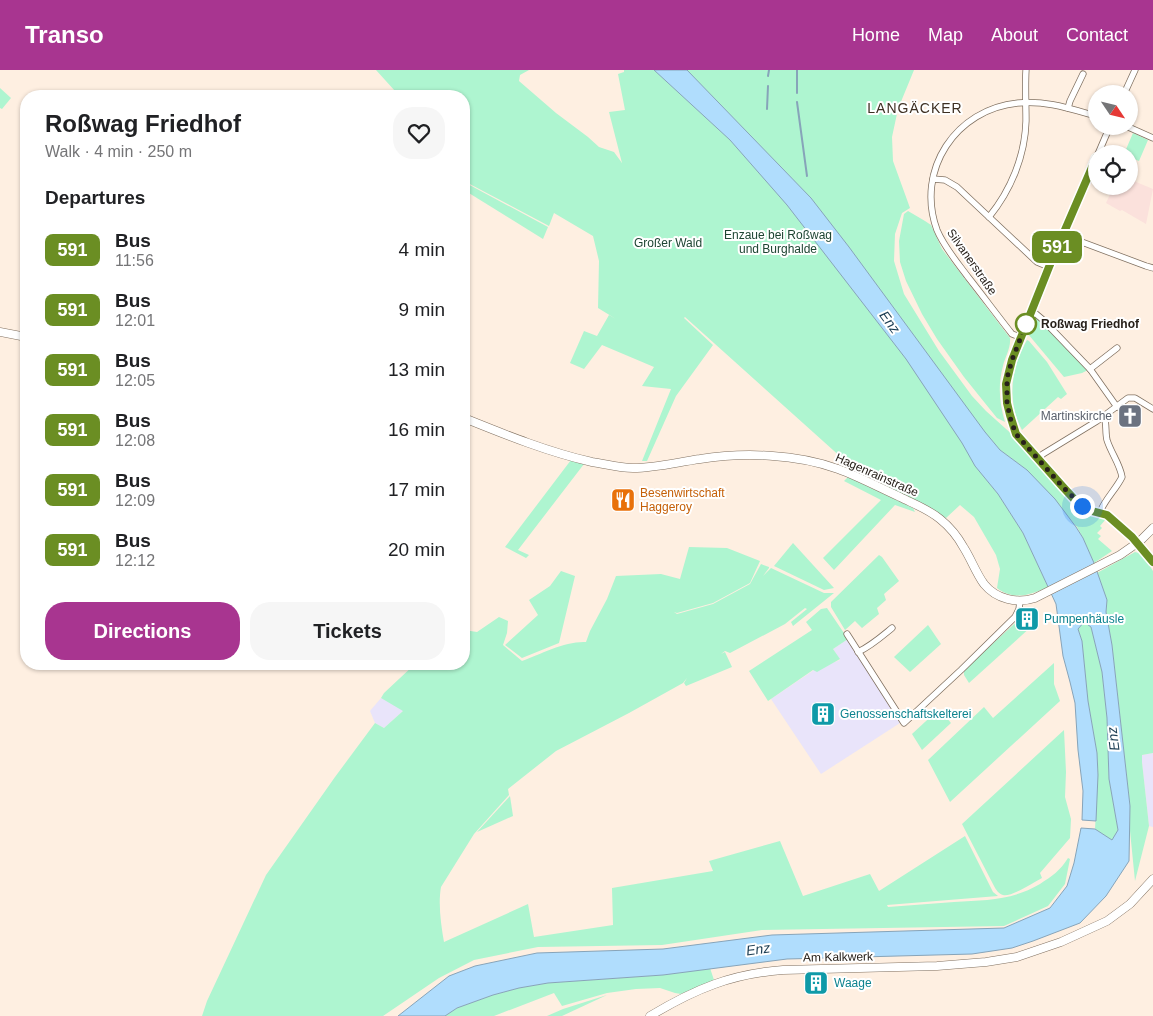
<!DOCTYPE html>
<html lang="en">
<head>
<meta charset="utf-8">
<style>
	body { margin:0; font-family:Helvetica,sans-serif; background:#f6f6f6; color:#202124; height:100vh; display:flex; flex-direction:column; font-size:19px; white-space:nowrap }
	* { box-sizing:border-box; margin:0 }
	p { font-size:16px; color:#757577 }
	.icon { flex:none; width:28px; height:28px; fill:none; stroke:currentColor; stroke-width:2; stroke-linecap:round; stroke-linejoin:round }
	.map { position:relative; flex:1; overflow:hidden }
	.details { position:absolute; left:20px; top:20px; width:450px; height:580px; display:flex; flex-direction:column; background:#fff; border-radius:20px; box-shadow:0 1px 4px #0004 }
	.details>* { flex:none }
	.badge { padding:0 10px; border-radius:8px; font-size:18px; line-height:32px }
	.needle { width:32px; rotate:125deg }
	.tools { position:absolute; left:1088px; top:15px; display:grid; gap:10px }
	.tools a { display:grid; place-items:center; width:50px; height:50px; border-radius:50%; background:#fff; box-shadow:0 1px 4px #0004; font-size:25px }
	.you { position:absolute; width:25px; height:25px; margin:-12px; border:4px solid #fff; border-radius:50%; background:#1a73e8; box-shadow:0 0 0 8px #1a73e833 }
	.map>.badge { position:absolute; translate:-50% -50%; box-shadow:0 0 0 2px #fff }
	h2 { padding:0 25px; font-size:19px; line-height:45px }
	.round { display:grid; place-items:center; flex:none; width:52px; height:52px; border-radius:20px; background:#f6f6f6 }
	.summary { display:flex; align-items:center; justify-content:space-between; height:85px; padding:0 25px }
	h1 { font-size:24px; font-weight:700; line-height:38px }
	.button { display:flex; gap:10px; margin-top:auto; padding:10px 25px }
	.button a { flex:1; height:58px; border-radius:20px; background:#a83590; color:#fff; font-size:20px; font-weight:700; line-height:58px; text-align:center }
	.button a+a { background:#f6f6f6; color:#202124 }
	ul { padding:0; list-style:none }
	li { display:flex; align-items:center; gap:15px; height:60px; padding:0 25px }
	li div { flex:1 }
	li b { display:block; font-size:19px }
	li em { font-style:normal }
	li .badge { min-width:55px; font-weight:700; text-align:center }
	header { display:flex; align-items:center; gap:30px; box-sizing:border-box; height:70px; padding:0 25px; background:#a83590; color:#fff }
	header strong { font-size:24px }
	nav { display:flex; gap:28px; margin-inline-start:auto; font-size:18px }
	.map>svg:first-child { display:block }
</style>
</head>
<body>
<header>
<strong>Transo</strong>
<nav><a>Home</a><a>Map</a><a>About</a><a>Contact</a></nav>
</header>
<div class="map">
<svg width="1153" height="946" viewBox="0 0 1153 946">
	<rect width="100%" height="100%" fill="#feefe1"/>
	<g fill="#e9e4fa">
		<path d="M848,569L900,653L821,704L771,629L814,600L840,590L833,579Z"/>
		<path d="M381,628L404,640L384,658L375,653L370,641Z"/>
		<path d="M1153,683V757L1149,756L1142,692V685Z"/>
	</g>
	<path fill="#fbe1dc" d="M1129,109L1153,119L1146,154L1122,140L1120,141L1106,133L1114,116H1129Z"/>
	<g fill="#aef5d0">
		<path d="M376,0H529L520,5L519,11L556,43L588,67L599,77L614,82L622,93L609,42L625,40L618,4L624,2V0H914L898,39L892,67L893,91L910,138L902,143L895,164L894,191L904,224L939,281L972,326L986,341L1015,367L1021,376L1074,435L1091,446L1106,449L1100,456L1102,458L1097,463L1101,466L1098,469L1112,481L1094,493L1083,468L1077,457L1027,400L1000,380L990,368L974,394L998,424L1023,463L1048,517C1030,525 1014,531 997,518L1000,499L996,485L974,447L960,435L946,448L853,398L685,247L684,248L713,275L676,326L647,391H642L671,319L642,316L654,297L602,275L584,299L570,293L584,261L597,266L609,245L616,249L598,238L599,191L593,166L554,143L549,156L464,111V26H391L395,21Z"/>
		<path d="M0,18L11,28L2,39L0,38Z"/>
		<path d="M1133,63L1148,70L1139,91L1129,87V84H1124Z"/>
		<path d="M464,112L548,157L543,169L464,120Z"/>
		<path d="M908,141L925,151L931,155L942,179L1010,268C1011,278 1005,287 1003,296C998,314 999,333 1005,352L997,348L964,307L937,269L922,244L906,211L900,192L899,171L904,144Z"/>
		<path d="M1036,248L1039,249L1088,300L1082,303L1064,307L1028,264L1033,250Z"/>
		<path d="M1027,270L1029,271L1047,292L1067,324L1061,329L1058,327L1022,360C1009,336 1010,309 1020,284C1022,280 1024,275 1027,270Z"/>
		<path d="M571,390L584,394L518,480L529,485L526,488L505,477Z"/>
		<path d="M848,407L913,438L915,442L895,435L834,500L823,488L881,430L844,411Z"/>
		<path d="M793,473L834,518L824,520L774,496Z"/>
		<path d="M689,477L727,478L760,491L750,513L713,533L677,543L674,542L677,544L713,534L750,514L761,494L769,497V498L763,506L771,498L824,523H834L793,556L791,552L807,539L805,538L785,554L730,583L725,581L721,584L725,582L732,597L686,616L684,613L687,608L683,613L629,643L556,681L508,719L509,725L474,764L441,817C438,834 441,855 444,872L528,834L534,867L613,855L612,818L713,801L709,791L780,771L803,826L870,804L879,821L965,766L993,822L998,826L887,835L888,837C910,835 932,834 954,832C986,830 1011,831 1040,814C1052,806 1060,801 1068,788L1070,789L1065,814L1048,836L1004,856L762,860L662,875L538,877L474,890L439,908L383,946H202L207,931L266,805L335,707L375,653L384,658L403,641L381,628L384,623L415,594H464V560L477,562L499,547L508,551L507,563L503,575L522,591C541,584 565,571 586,572L590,561L607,529L616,506L661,504L680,509Z"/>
		<path d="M1135,482L1142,484L1153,501V683L1142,685V692L1149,756L1135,811L1130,761V736L1112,575L1106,542L1107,530L1097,503Z"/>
		<path d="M879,485L882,487L899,511L884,524L886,530L877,538L879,544L862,558L855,551L845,560L831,537V532Z"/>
		<path d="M561,501L575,506L559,573L522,588L505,575L538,545L529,530L550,516Z"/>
		<path d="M827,538L848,569L833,579L840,589L817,602L813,600L768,631L749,601L812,560L806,552L821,539Z"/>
		<path d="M1023,546H1028L1032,556L969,613L964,605V600Z"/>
		<path d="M1084,552L1091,557L1102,602L1107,648L1109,709L1118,760L1112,771L1095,759L1098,705L1097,683L1088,631L1082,571L1078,559Z"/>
		<path d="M928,555L941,574L910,602L894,587Z"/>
		<path d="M1054,593V614L1060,631L950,732L928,690L984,637L993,648Z"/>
		<path d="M939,639L951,653L922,680L912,664Z"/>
		<path d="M1064,660L1066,702L1065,727L1071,749L1070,768L1040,803L1042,808C1034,812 1012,827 1003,825C999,824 996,820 994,816L962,754Z"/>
		<path d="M510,726L513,746L477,762Z"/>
		<path d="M710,898L714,910L681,924L675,923L660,918L636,919L607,923L562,936L554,923L494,946H445L457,938L493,925L519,918L548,913L663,905Z"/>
		<path d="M607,925L562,946H547L563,939Z"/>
	</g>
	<path fill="#b0ddfd" stroke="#87a4b9" d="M654,0H687L811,128L849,177L985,362L1000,380L1027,400L1055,429L1076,457L1083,468L1094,493L1107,530L1106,542L1112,575L1130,736L1129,791L1106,826L1080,853L1033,871L1012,878L972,884L787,889L663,905L548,913L519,918L493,925L457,938L445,946H398L449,906L475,896L537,883L663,879L772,865L1004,858L1050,838L1067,816L1074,793L1081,758L1095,759L1112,770L1118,760L1109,709L1107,648L1102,602L1091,557L1084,552L1078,559L1082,571L1088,631L1097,683L1098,705L1096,751L1082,750L1083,721L1078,680L1075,633L1070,612L1063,586L1056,534L1023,463L998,424L975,396L962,373L906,289L787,135L730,70Z"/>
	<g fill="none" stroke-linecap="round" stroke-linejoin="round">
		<g stroke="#87a4b9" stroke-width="2">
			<path d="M768,6L769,0"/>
			<path d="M797,23V0"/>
			<path d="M797,32L807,106"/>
			<path d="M767,39L768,16"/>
		</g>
		<defs>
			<g id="minor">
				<path d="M1124,24L1135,0"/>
				<path d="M1068,38L1070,31L1083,4"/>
				<path d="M1126,56L1153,68"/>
				<path d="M1098,84L1110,56"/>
				<path d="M1096,88L1049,197L1012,289L1007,308L1006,327L1010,345L1016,364L1063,417L1079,433L1091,442L1107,445L1137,473"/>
				<path d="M933,109L945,110L957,117L1037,192L1049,197"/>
				<path d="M989,147C1011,120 1025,86 1026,51C1026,34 1025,17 1026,0"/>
				<path d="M1063,165L1146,196L1153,198"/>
				<path d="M1031,241L1036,244L1042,249L1090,299L1117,337"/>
				<path d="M1020,267L1012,264C997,245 983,226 968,207C957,192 944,177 937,160C915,100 956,39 1018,33C1045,30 1071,39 1096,46"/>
				<path d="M1090,299L1117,278"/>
				<path d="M1038,388L1043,384L1097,351L1128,328H1135L1153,339"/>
				<path d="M1100,443C1102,433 1117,418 1122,407C1120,394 1111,383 1107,370C1105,362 1107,354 1104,347"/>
				<path d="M847,564L904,653L961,600L1015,547L1019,539L1020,531"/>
				<path d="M858,582C871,576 881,567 892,558"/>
			</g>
			<g id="tertiary">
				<path d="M0,262L26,267"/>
				<path d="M464,348C506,365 548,382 592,392C606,394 619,398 633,398C656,398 678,392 700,389C744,382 797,384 838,399C860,407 880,418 900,427C914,434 928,439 940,449C950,457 958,467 964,478C971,489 976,503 984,514C996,529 1017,534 1035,528L1120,485L1140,471L1153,458"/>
				<path d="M1137,473L1153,492"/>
				<path d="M650,946C695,919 731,904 783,900L937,896L986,892L1017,887L1061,872L1107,851L1130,834L1153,809"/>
			</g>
		</defs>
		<use href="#minor" stroke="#817161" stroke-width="7"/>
		<use href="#tertiary" stroke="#817161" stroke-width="9"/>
		<use href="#minor" stroke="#fff" stroke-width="5.5"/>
		<use href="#tertiary" stroke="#fff" stroke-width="8"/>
	</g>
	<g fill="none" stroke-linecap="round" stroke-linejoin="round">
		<defs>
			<path id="line" d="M1096,88L1049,197L1012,290L1006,314L1007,333L1010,345L1016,364L1063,417L1075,430L1088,440L1107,445L1132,467L1153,492"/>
		</defs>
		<use href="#line" stroke="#fff" stroke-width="11"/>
		<use href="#line" stroke="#6b8e23" stroke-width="8"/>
		<path stroke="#27201a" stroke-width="5" stroke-dasharray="0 9" d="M1026,254L1012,290L1007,308V333L1011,351L1016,364L1063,417L1082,436"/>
	</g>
	<defs>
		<symbol id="church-square" viewBox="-11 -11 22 22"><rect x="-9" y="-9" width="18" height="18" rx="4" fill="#6b7280" stroke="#fff"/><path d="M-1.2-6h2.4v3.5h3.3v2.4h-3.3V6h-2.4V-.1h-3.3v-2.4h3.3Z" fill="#fff"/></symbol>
		<symbol id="restaurant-square" viewBox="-11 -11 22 22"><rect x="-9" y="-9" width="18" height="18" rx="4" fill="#e8710a" stroke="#fff"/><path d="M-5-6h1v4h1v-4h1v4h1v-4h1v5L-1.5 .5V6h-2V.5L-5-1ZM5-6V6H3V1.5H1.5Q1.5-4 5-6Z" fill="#fff"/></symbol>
		<symbol id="building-square" viewBox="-11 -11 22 22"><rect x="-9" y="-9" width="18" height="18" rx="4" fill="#0f9aa8" stroke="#fff"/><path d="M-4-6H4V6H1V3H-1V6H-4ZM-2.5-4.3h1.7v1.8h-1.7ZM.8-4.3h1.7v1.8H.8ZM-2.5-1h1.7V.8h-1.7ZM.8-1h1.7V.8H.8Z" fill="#fff"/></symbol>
	</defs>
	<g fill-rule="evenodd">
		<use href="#church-square" x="1116" y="332" width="28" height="28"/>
		<use href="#restaurant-square" x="609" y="416" width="28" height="28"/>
		<use href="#building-square" x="1013" y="535" width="28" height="28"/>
		<use href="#building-square" x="809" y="630" width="28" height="28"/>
		<use href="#building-square" x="802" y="899" width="28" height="28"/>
	</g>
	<circle fill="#fff" stroke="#6b8e23" stroke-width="2.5" cx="1026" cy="254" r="10"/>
	<g text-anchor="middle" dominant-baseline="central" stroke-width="4" stroke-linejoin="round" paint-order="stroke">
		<g font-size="12" fill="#1e4533" stroke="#fff">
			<text x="778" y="165">Enzaue bei Roßwag<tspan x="778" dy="14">und Burghalde</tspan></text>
			<text x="668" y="173">Großer Wald</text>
		</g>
		<g font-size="12" fill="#27201a" stroke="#fff">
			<text transform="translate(972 192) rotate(55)">Silvanerstraße</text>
			<text transform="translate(877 405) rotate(24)">Hagenrainstraße</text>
			<text transform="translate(838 887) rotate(-1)">Am Kalkwerk</text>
		</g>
		<g font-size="12" font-weight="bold" fill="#27201a" stroke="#fff" text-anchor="start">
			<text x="1041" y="254">Roßwag Friedhof</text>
		</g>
		<g font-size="12" fill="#5b616d" stroke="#fff" text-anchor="end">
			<text x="1112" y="346">Martinskirche</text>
		</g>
		<g font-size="12" fill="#c56008" stroke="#fff" text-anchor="start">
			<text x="640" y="423">Besenwirtschaft<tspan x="640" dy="14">Haggeroy</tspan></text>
		</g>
		<g font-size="12" fill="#0d838f" stroke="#fff" text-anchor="start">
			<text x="1044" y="549">Pumpenhäusle</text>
			<text x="840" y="644">Genossenschaftskelterei</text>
			<text x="834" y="913">Waage</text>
		</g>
		<g font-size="14" letter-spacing="1" fill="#3d2f22" stroke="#fff">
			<text x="915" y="38">LANGÄCKER</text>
		</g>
		<g font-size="14" font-style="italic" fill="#1a3c52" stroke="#fff">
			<text transform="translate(890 252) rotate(54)">Enz</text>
			<text transform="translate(1113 669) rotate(-97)">Enz</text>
			<text transform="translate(758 879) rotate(-7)">Enz</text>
		</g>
	</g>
</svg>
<div class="tools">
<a><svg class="needle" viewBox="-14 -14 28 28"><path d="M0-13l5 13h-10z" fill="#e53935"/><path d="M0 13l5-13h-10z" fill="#757577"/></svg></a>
<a><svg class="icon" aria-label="locate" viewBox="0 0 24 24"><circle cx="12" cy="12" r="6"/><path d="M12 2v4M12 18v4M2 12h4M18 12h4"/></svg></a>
</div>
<div class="you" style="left:1082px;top:436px"></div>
<b class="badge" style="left:1057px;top:177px;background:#6b8e23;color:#fff">591</b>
<section class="details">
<div class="summary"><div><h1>Roßwag Friedhof</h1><p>Walk · 4 min · 250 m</p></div><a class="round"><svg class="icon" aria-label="heart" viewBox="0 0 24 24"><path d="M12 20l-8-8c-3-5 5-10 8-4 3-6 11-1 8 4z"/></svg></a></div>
<h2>Departures</h2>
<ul>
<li><span class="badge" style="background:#6b8e23;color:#fff">591</span><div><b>Bus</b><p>11:56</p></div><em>4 min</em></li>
<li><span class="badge" style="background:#6b8e23;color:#fff">591</span><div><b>Bus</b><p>12:01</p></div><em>9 min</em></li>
<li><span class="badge" style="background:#6b8e23;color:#fff">591</span><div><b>Bus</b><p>12:05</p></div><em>13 min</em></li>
<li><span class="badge" style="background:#6b8e23;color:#fff">591</span><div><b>Bus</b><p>12:08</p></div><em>16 min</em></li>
<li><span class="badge" style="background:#6b8e23;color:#fff">591</span><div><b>Bus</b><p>12:09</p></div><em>17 min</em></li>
<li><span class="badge" style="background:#6b8e23;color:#fff">591</span><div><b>Bus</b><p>12:12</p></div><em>20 min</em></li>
</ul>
<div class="button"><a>Directions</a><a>Tickets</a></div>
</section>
</div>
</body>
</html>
